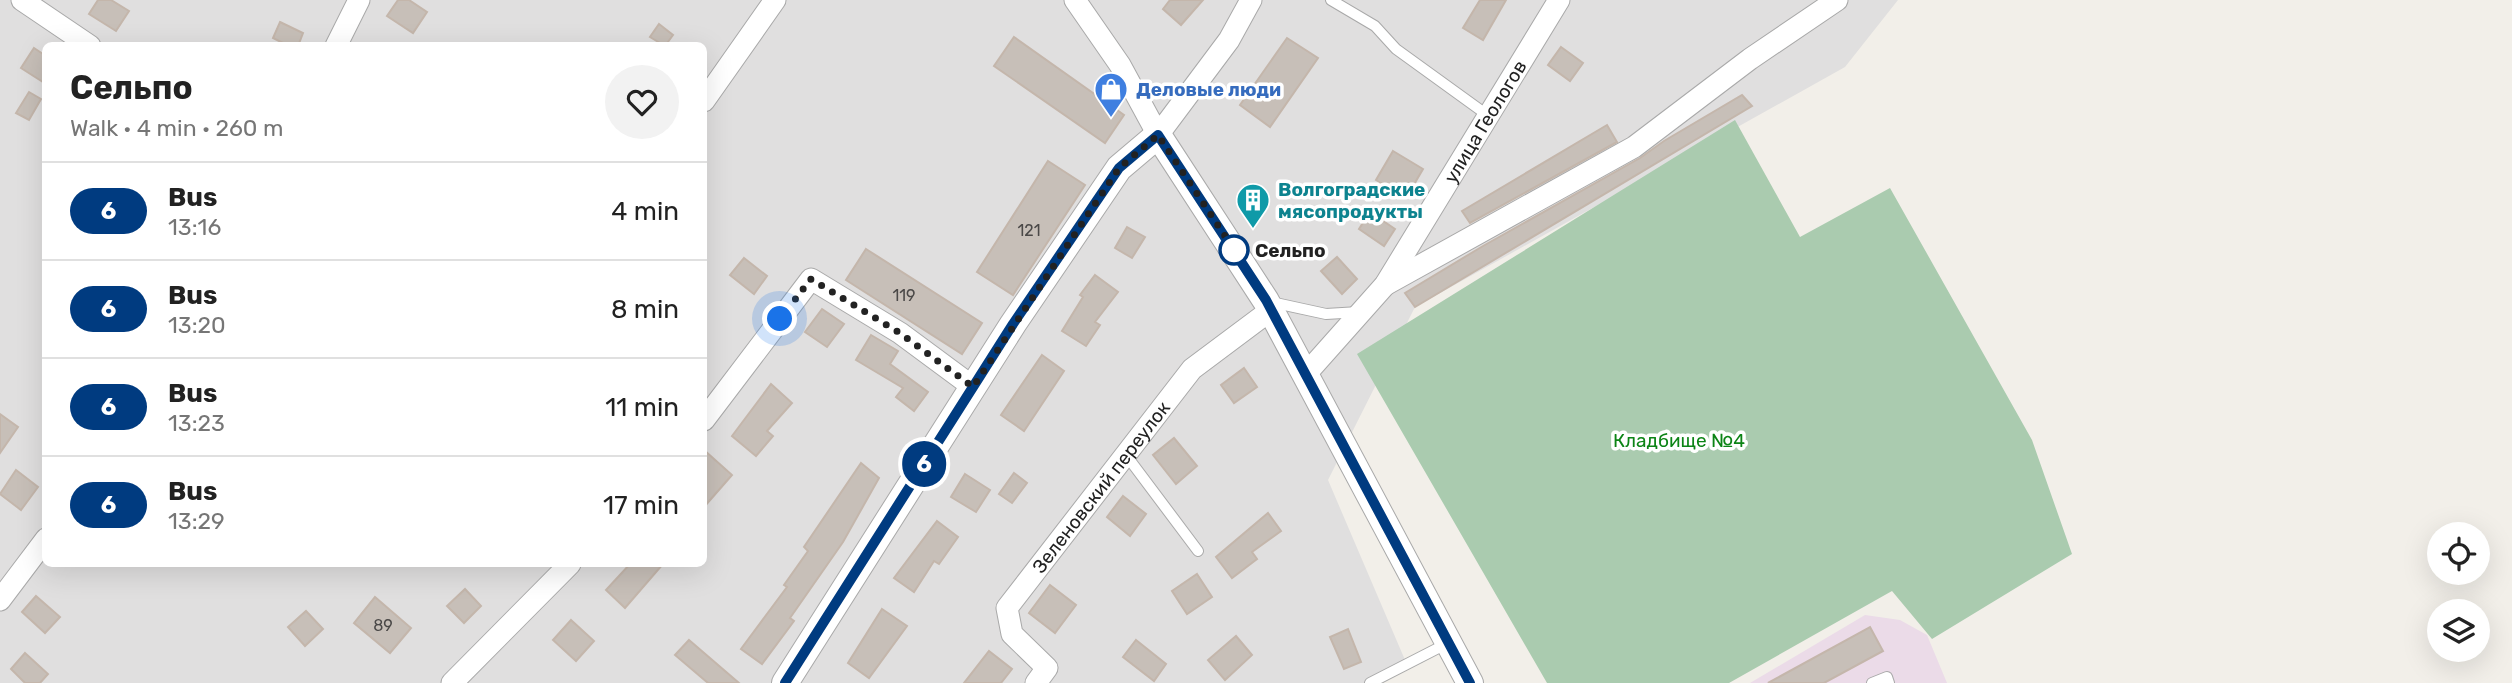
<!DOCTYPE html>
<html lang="en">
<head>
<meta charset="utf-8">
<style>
	body { margin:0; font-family:Rubik,sans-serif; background:#f2f2f2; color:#222; height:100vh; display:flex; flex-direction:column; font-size:26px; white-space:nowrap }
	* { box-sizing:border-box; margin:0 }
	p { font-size:23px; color:#767676 }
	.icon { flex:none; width:38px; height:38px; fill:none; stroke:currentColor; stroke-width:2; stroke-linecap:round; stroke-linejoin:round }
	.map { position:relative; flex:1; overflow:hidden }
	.drawer { position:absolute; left:42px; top:42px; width:665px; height:525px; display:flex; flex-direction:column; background:#fff; border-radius:10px; box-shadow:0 7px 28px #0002 }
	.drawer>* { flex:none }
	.badge { padding:0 14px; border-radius:23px; font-size:24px; line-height:46px }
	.fabs { position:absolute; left:2427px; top:522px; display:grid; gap:14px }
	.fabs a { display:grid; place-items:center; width:63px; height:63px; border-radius:50%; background:#fff; box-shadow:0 7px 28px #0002; font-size:35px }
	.you { position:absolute; width:35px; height:35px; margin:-18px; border:5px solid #fff; border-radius:50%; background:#1a73e8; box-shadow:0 0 0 10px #1a73e833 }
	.map>.badge { position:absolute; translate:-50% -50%; box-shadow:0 0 0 4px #fff }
	.round { display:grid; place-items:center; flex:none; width:74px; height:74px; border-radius:37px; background:#f2f2f2 }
	.head { display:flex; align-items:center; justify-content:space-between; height:119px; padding:0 28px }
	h1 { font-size:33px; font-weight:700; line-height:52px }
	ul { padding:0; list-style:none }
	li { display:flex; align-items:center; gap:21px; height:98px; padding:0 28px; border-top:2px solid #e0e0e0 }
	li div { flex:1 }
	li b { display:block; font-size:26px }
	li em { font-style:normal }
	li .badge { min-width:77px; font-weight:700; text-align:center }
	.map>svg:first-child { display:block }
</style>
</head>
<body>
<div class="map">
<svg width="2512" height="683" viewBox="0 0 2512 683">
	<rect width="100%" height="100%" fill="#f2efe9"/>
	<path fill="#e0dfdf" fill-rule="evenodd" d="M0,0H1898L1845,67L1415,307L1328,480L1405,660L1364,683H0ZM46,46H704V564H46Z"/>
	<path fill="#ebdbe8" d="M1865,615L1900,620L1927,635L1947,683H1750Z"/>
	<path fill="#aacbaf" d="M1735,120L1800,237L1890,188L2032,440L2072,554L1932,639L1892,591L1729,683H1547L1357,354Z"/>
	<g fill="#c7bfb8" stroke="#c4b6ab" stroke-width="2">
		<path d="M98,0H111L129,11L116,31L89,14Z"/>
		<path d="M398,0H409L427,12L413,33L387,16Z"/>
		<path d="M1170,0H1203L1181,25L1163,9Z"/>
		<path d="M1480,0H1506L1483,40L1463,28Z"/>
		<path d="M280,22L303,33L298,46H289L273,38Z"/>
		<path d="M659,24L673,35L665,46L650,37Z"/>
		<path d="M1014,37L1124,115L1105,143L994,66Z"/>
		<path d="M1287,38L1318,58L1270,127L1240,105Z"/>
		<path d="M1561,47L1583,63L1570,81L1548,65Z"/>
		<path d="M34,48L46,56V84L21,68Z"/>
		<path d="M29,92L41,99L29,120L16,113Z"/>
		<path d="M1742,95L1752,106L1415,307L1405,293L1483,246L1640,158L1664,141Z"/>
		<path d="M1607,125L1617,142L1470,223L1462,211Z"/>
		<path d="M1393,151L1423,169L1406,198L1376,180Z"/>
		<path d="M1048,161L1085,185L1013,295L977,272Z"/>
		<path d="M1370,212L1395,229L1384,246L1359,229Z"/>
		<path d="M1127,227L1145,237L1132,258L1115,248Z"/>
		<path d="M866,249L982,323L962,354L846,280Z"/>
		<path d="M1337,257L1357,279L1342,294L1321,271Z"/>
		<path d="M744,258L767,276L754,294L730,275Z"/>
		<path d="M1095,275L1118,292L1095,322L1100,325L1086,346L1062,331L1083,297L1080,295Z"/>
		<path d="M822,309L844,324L827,347L805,332Z"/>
		<path d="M871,335L898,351L890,364L928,392L914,411L896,397L903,388L856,360Z"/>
		<path d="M1042,355L1064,371L1024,431L1001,415Z"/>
		<path d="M1244,368L1257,387L1234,403L1221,385Z"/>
		<path d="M771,384L792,403L767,431L773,436L756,456L732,436Z"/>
		<path d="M0,414L18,427L0,453Z"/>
		<path d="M1174,438L1197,466L1176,484L1153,455Z"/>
		<path d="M704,450L732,475L704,507Z"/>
		<path d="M861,463L879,478L843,542L790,618L794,621L762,664L741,649L787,587L784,585L808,551L804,547Z"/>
		<path d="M16,470L38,487L21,510L0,494Z"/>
		<path d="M1014,473L1027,483L1012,503L999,494Z"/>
		<path d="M965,474L990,490L976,512L951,497Z"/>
		<path d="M1123,496L1146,514L1130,536L1107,517Z"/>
		<path d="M1268,513L1281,531L1252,552L1257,559L1232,578L1216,557Z"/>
		<path d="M937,521L958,537L939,564L934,561L914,592L894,578Z"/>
		<path d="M630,564H663L625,608L606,590Z"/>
		<path d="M1197,574L1212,597L1187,614L1172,591Z"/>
		<path d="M1050,585L1076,605L1055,633L1029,613Z"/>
		<path d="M465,589L481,606L464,623L447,606Z"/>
		<path d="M36,596L60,617L45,633L22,612Z"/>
		<path d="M375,597L411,628L390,653L354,623Z"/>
		<path d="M882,609L907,626L869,678L848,663Z"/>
		<path d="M306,611L323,629L305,646L288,627Z"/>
		<path d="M571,620L594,641L576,661L553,640Z"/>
		<path d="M1870,627L1883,651L1824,683H1768Z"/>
		<path d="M1348,629L1361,662L1344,669L1330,637Z"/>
		<path d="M1236,636L1252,655L1225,680L1208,660Z"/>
		<path d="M689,640L739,683H708L675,655Z"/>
		<path d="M1136,640L1166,664L1154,681L1123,657Z"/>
		<path d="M989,651L1012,669L1001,683H964Z"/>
		<path d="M25,653L48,674L40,683H25L11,669Z"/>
	</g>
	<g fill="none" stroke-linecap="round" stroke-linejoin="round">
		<defs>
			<g id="service">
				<path d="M1331,0L1375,26L1396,49L1490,117"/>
				<path d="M1271,302L1326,314L1359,312"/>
				<path d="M1126,455L1198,551"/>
				<path d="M1370,683L1448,643"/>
				<path d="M1872,683L1887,677L1889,683"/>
			</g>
			<g id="minor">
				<path d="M22,0L90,46"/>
				<path d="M1075,0L1120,65L1158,135L1229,40L1251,0"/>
				<path d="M336,46L359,0"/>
				<path d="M704,101L775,0"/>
				<path d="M1385,285L1634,147L1750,59L1837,0"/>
				<path id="s1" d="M1305,375L1385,285L1559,0"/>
				<path d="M704,420L811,279L900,333L973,387"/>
				<path d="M0,600L46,539"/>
				<path d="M452,683L570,564"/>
				<path id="s2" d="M1036,683L1047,668L1012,634L1007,608L1192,369L1271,310"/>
			</g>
			<path id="tertiary" d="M785,683L1013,324L1119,168L1158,135L1266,301L1470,683"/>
		</defs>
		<use href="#service" stroke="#a9a9a9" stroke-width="12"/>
		<use href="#minor" stroke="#a9a9a9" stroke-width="23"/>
		<use href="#tertiary" stroke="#a9a9a9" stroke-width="28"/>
		<use href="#service" stroke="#fff" stroke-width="10"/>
		<use href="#minor" stroke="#fff" stroke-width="21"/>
		<use href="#tertiary" stroke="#fff" stroke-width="26"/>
	</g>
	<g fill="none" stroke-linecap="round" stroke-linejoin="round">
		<defs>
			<path id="line" d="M785,683L1013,324L1104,190L1119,168L1158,135L1266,300L1470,683"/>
		</defs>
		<use href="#line" stroke="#fff" stroke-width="16"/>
		<use href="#line" stroke="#003b80" stroke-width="10"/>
		<path stroke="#222" stroke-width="7" stroke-dasharray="0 12.6" d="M780,319L811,279L900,333L973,387L1119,168L1158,135L1241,260L1234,250"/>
	</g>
	<defs>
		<symbol id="shop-pin" viewBox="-11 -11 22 30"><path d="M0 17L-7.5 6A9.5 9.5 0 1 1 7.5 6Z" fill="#3f7fe0" stroke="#fff"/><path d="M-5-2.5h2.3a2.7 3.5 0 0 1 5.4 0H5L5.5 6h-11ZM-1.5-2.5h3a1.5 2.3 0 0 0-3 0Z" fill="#fff"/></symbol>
		<symbol id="building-pin" viewBox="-11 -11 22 30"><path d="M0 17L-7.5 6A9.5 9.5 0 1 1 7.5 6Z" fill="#0f9aa8" stroke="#fff"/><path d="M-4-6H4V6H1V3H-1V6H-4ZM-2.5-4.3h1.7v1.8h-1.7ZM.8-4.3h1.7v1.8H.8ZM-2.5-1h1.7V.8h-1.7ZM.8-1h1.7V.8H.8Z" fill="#fff"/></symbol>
	</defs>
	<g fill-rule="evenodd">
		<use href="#shop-pin" x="1092" y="70" width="38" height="52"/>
		<use href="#building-pin" x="1234" y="181" width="38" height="52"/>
	</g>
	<circle fill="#fff" stroke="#003b80" stroke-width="3.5" cx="1234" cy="250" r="14"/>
	<g text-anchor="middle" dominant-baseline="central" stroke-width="7" stroke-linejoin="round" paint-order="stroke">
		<g font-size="16" fill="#4b4948">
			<text x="1029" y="230">121</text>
			<text x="904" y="295">119</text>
			<text x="383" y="625">89</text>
		</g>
		<g font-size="19" font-weight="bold" fill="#366cbe" stroke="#fff" text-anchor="start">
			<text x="1136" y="89">Деловые люди</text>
		</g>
		<g font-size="19" fill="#222" stroke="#fff">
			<text stroke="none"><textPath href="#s1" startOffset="312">улица Геологов</textPath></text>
			<text stroke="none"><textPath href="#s2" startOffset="247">Зеленовский переулок</textPath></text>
		</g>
		<g font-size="19" font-weight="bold" fill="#0d838f" stroke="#fff" text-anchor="start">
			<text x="1278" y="189">Волгоградские<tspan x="1278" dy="22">мясопродукты</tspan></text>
		</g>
		<g font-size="19" font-weight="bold" fill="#222" stroke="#fff" text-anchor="start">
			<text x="1255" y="250">Сельпо</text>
		</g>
		<g font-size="19" fill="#0c8416" stroke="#fff">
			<text x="1679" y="440">Кладбище №4</text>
		</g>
	</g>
</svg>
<div class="fabs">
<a><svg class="icon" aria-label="locate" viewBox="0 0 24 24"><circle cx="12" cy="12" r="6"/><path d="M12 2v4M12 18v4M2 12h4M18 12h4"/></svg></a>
<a><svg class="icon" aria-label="layers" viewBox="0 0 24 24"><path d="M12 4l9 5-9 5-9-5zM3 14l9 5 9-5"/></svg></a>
</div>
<div class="you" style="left:780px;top:319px"></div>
<b class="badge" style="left:924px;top:464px;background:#003b80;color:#fff">6</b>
<section class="drawer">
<div class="head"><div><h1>Сельпо</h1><p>Walk · 4 min · 260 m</p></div><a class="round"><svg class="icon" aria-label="heart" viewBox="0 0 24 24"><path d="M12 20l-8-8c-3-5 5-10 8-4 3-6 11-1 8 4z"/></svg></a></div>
<ul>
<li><span class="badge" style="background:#003b80;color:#fff">6</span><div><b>Bus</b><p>13:16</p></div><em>4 min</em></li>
<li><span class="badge" style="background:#003b80;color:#fff">6</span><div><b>Bus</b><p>13:20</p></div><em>8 min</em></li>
<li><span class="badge" style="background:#003b80;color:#fff">6</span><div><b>Bus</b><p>13:23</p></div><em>11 min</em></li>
<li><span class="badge" style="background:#003b80;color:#fff">6</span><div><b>Bus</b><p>13:29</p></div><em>17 min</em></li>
</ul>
</section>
</div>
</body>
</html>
